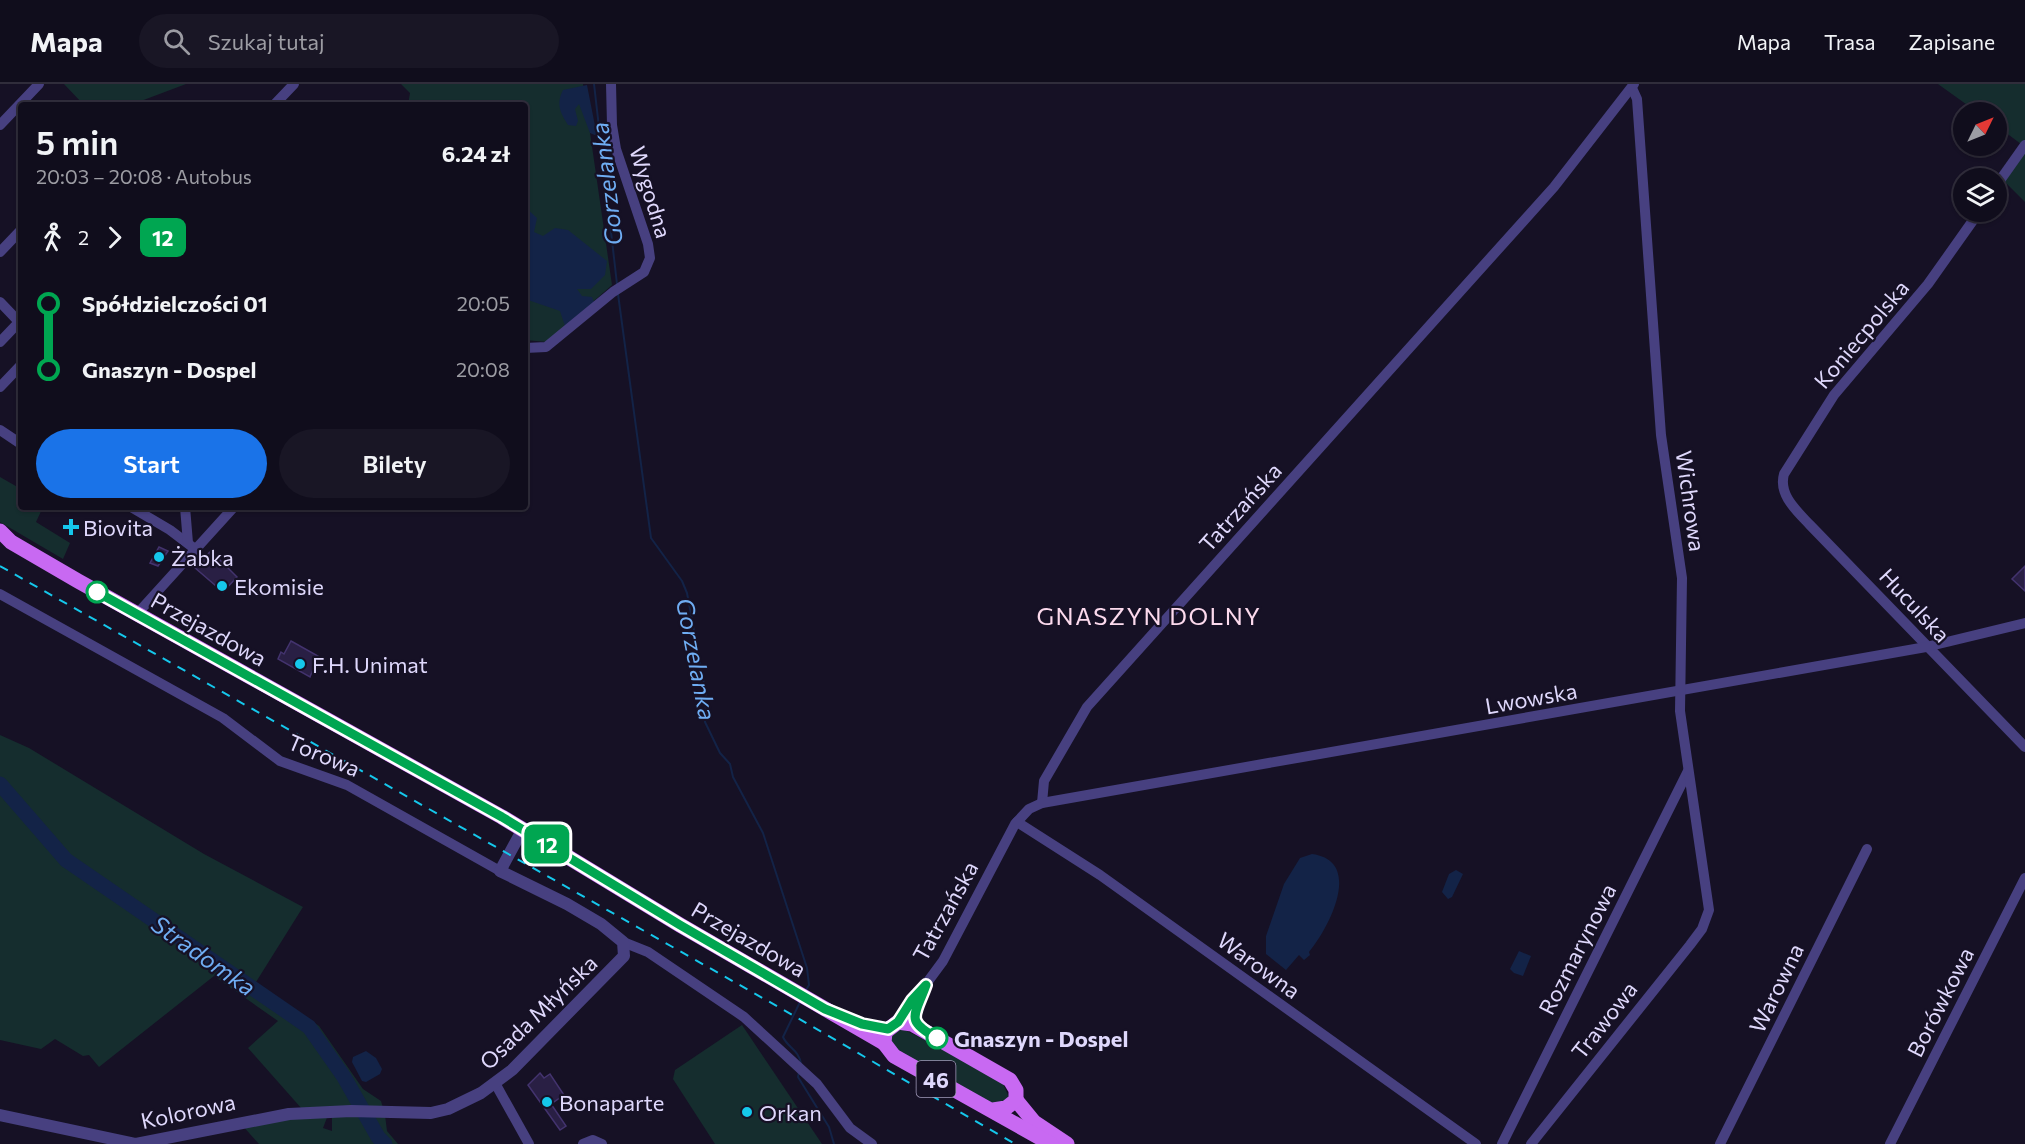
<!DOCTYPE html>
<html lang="pl">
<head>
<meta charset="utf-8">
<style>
	body { margin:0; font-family:Commissioner,sans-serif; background:#191625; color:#f1f3f6; height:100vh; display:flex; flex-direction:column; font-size:22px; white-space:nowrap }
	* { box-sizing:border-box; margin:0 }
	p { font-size:20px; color:#9c9ca3 }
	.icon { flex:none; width:33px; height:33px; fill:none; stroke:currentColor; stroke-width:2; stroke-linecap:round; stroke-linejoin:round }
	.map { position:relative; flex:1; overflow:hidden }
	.details { position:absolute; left:18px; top:18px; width:510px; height:408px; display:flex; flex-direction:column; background:#100d1c; border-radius:6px; box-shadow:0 2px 4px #0004,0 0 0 2px #302d3b }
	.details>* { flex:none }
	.badge { padding:0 12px; border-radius:9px; font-size:21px; line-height:39px }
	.needle { width:39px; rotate:47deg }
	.tools { position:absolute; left:1953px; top:18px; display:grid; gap:12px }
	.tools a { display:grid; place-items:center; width:54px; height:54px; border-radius:50%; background:#100d1c; box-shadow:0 2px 4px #0004,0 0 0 2px #302d3b; font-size:30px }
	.map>.badge { position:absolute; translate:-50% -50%; box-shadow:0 0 0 3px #fff }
	.legs { display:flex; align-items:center; gap:9px; height:66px; padding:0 18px; font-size:20px }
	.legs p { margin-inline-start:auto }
	.head { display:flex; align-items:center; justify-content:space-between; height:102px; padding:0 18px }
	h1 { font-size:33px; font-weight:600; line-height:45px }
	.button { display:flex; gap:12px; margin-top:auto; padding:12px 18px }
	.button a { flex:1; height:69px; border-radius:36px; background:#1a73e8; color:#fff; font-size:24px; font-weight:600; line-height:69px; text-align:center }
	.button a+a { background:#191625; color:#f1f3f6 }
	ul { padding:0 18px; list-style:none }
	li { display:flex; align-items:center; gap:21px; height:66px; font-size:22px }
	li i { display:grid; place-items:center; width:9px; height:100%; margin:0 8px; background:currentColor }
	li i::after { content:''; width:15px; height:15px; margin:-8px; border:4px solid; border-radius:50%; background:#100d1c }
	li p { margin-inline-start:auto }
	li:first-child i { background:linear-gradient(#0000 50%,currentColor 0) }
	li:last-child i { background:linear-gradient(currentColor 50%,#0000 0) }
	header { display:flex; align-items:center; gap:36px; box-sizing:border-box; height:84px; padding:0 30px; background:#100d1c; border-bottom:2px solid #302d3b }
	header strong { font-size:28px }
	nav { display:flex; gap:33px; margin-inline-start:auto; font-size:21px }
	.search { width:420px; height:54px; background:#191625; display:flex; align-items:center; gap:15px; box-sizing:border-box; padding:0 21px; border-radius:33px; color:#9c9ca3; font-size:22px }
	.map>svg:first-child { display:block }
</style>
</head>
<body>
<header>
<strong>Mapa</strong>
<div class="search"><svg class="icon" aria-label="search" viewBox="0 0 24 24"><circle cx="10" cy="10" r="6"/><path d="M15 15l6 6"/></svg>Szukaj tutaj</div>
<nav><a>Mapa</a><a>Trasa</a><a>Zapisane</a></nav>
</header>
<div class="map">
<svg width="2025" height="1060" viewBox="0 0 2025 1060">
	<rect width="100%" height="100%" fill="#161125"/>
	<g fill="#152d2e">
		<path d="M64,0H186L141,17L137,21H84Z"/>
		<path d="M401,0H583L612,201L547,258L525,256V21H408L410,9Z"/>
		<path d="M1938,0H2025V63L1997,42L1996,28H1977Z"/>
		<path d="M2025,66V118L2004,97Z"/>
		<path d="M0,393L21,405V423H43L36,438L70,459L63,475L0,438Z"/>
		<path d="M0,651L29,664L204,770L303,823L256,898L319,942L363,1005L381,1017L383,1024L302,1025L248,964L278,937L214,892L99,983L89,971L83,972L55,955L41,965L0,956Z"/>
		<path d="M742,941L822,1060H715L673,995L675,986Z"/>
		<path d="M903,945L1001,995L1010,1016L991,1020L890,961L892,949Z"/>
		<path d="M328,1031L323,1044L332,1047V1031H385L387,1047L398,1060H259L242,1041Z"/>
	</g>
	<g fill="#132347">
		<path d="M587,1L597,52L590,49L579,20L575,25L578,37L576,42L568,41C560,28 556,20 563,6Z"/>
		<path d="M525,123L537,134L534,148L543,152L555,144L568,146L607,177L605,191L591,205H577L582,212L592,213L594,218L565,242L560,227L528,216L525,211Z"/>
		<path d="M1312,770C1364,777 1329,844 1309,868L1310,871L1304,876L1299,871L1286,886L1266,870V852L1284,800L1300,774Z"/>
		<path d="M1456,786L1463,790L1452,813L1448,815L1442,808L1449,790Z"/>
		<path d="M1519,867L1531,872L1523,892L1514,889L1510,885Z"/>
		<path d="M366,967L376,974L382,985L380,990L366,998L362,997L352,978L353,973Z"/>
	</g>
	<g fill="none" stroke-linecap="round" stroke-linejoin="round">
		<g stroke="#132347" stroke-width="2">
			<path d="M594,0L617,200"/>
			<path d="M618,210L651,454L682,497L687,509L706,611L705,638L720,669L730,680L733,693L763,749L807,884L809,901L806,906"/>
			<path d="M801,916L783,953C788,964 799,966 801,980"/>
			<path d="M799,988L798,993L829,1043L834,1060"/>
		</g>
		<path stroke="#132347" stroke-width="15" d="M0,700L66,776L309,943L344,993L378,1053L385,1060"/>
	</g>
	<g fill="#291f44" stroke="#43336e" stroke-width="1.5">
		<path d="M159,463L168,467L158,482L150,479Z"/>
		<path d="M211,467L237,493L223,508L194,483Z"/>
		<path d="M2025,482V507L2012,495Z"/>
		<path d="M291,557L318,572L310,593L278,575L281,568L284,570Z"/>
		<path d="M540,989L544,994L550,990L564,1011L551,1020L566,1042L560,1046L528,1001Z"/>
	</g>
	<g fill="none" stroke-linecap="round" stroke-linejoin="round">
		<g stroke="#474080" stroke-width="10">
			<path d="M274,21L294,0"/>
			<path d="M0,41L39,0"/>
			<path d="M1996,102L2025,61"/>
			<path d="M1979,128L1928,200L1834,311L1784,390C1778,411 1797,427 1810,441L2025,663"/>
			<path d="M0,168L21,146"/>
			<path d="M0,218L21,240"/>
			<path d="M0,258L21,236"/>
			<path d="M525,264L546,263L613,208L644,188L650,174L648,160L616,65L612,41L611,0"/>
			<path d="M0,303L21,281"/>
			<path d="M0,346L21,360"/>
			<path d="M131,423L170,446L195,465"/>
			<path d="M185,423L188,459"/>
			<path d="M0,510L223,634L280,677L347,701L500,787"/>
			<path d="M136,531L234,423"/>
			<path d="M1042,719L1044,697L1087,623L1554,103L1634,0"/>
			<path d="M1017,738L1100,791L1476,1060"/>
			<path d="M623,858L648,868L744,933L817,1000L850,1044L872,1060"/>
			<path d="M898,938L943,877L1015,740L1029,725L1042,719L1926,563L2025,539"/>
			<path d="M918,943L915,932L924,907"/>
			<path d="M495,999L529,1060"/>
			<path d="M583,1060L593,1056L602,1060"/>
			<path d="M1502,1060L1688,687"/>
			<path d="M1531,1060L1690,861L1702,845L1709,826L1680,627L1682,494L1661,351L1637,15L1632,4"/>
			<path d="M1720,1060L1867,765"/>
			<path d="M1890,1060L2025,794"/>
		</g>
		<path stroke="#474080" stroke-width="12" d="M0,1031L136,1060L289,1030L351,1027L431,1029L448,1025L481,1009L512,986L624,872L623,858L601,840L567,820L500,787L519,752"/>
		<g stroke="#c869f2" stroke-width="15">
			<path d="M0,447L11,458L78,497L502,733L680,841L884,959"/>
			<path d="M1016,1016L1034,1038L1067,1060"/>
			<path d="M993,1026L1006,1024L1016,1016V1006L1010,996L912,940L898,938L885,948L884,959L894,972L1051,1060"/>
		</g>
		<path stroke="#15c7eb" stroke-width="2" stroke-dasharray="9 8" stroke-linecap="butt" d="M0,482L782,925L1015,1060"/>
	</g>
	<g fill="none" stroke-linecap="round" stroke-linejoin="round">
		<defs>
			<path id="line-1" d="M97,508L502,733L680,841L825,925L862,940L888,945L898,938L912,916L926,901C915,932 904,936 937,954"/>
		</defs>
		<use href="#line-1" stroke="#fff" stroke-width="14"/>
		<use href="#line-1" stroke="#00a651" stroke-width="9"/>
	</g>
	<g fill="#15c7eb" stroke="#161125" stroke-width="2">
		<path d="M68 434h6v6h6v6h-6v6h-6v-6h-6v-6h6z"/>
		<circle cx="159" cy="473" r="6"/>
		<circle cx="222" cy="502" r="6"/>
		<circle cx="300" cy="580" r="6"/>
		<circle cx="547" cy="1018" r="6"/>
		<circle cx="747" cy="1028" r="6"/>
	</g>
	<g fill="#fff" stroke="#00a651" stroke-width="3">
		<circle cx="97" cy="508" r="10"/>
		<circle cx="937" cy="954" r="10"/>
	</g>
	<g text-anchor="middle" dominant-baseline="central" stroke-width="4.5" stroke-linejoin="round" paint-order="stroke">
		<rect fill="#161125" stroke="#a39cbc" stroke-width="1.5" x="916.5" y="977" width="39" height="36" rx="4.5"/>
		<g font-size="21" font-weight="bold" fill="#dfd8fc">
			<text x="936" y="995">46</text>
		</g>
		<g font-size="22" fill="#dfd8fc" stroke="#161125">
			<text transform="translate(651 108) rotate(73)">Wygodna</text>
			<text transform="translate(1861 250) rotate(-50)">Koniecpolska</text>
			<text transform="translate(1691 417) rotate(82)">Wichrowa</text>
			<text transform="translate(1240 423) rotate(-48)">Tatrzańska</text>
			<text transform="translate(1915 521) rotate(47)">Huculska</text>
			<text transform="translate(209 545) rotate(29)">Przejazdowa</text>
			<text transform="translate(1531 614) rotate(-10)">Lwowska</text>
			<text transform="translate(324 671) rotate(23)">Torowa</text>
			<text transform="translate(945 827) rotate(-61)">Tatrzańska</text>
			<text transform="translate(749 855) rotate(30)">Przejazdowa</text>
			<text transform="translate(1577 865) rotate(-63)">Rozmarynowa</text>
			<text transform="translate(1259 881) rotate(36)">Warowna</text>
			<text transform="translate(1776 904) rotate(-64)">Warowna</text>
			<text transform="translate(1940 918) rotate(-63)">Borówkowa</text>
			<text transform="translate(538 928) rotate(-44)">Osada Młyńska</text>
			<text transform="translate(1604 936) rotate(-52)">Trawowa</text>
			<text transform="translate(188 1027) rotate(-12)">Kolorowa</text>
		</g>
		<g font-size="22" fill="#dfd8fc" stroke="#161125" text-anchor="start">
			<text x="83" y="443">Biovita</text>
			<text x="171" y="473">Żabka</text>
			<text x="234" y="502">Ekomisie</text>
			<text x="312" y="580">F.H. Unimat</text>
			<text x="559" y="1018">Bonaparte</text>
			<text x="759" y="1028">Orkan</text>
		</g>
		<g font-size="22" font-weight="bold" fill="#dfd8fc" stroke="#161125" text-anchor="start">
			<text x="954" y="954">Gnaszyn - Dospel</text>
		</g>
		<g font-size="24" font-style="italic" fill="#6fadf3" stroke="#161125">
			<text transform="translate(606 100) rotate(-97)">Gorzelanka</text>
			<text transform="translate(697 575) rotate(79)">Gorzelanka</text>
			<text transform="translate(204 871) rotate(35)">Stradomka</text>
		</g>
		<g font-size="24" letter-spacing="1.5" fill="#fcdaed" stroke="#161125">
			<text x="1149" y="531">GNASZYN DOLNY</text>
		</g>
	</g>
</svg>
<div class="tools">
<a><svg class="needle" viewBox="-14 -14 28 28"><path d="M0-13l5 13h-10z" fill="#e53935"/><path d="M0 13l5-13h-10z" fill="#9c9ca3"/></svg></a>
<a><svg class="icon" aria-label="layers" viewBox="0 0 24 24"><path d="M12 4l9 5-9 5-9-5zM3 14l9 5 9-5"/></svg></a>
</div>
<b class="badge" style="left:547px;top:760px;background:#00a651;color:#fff">12</b>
<section class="details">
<div class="head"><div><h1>5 min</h1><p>20:03 – 20:08 · Autobus</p></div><b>6.24 zł</b></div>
<div class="legs"><svg class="icon" aria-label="walk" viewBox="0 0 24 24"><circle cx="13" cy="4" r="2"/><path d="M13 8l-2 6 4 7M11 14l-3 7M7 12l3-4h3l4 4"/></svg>2<svg class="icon" aria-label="forward" viewBox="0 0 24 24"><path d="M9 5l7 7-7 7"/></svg><b class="badge" style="background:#00a651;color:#fff">12</b></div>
<ul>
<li><i style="color:#00a651"></i><b>Spółdzielczości 01</b><p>20:05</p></li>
<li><i style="color:#00a651"></i><b>Gnaszyn - Dospel</b><p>20:08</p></li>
</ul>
<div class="button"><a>Start</a><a>Bilety</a></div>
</section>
</div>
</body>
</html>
